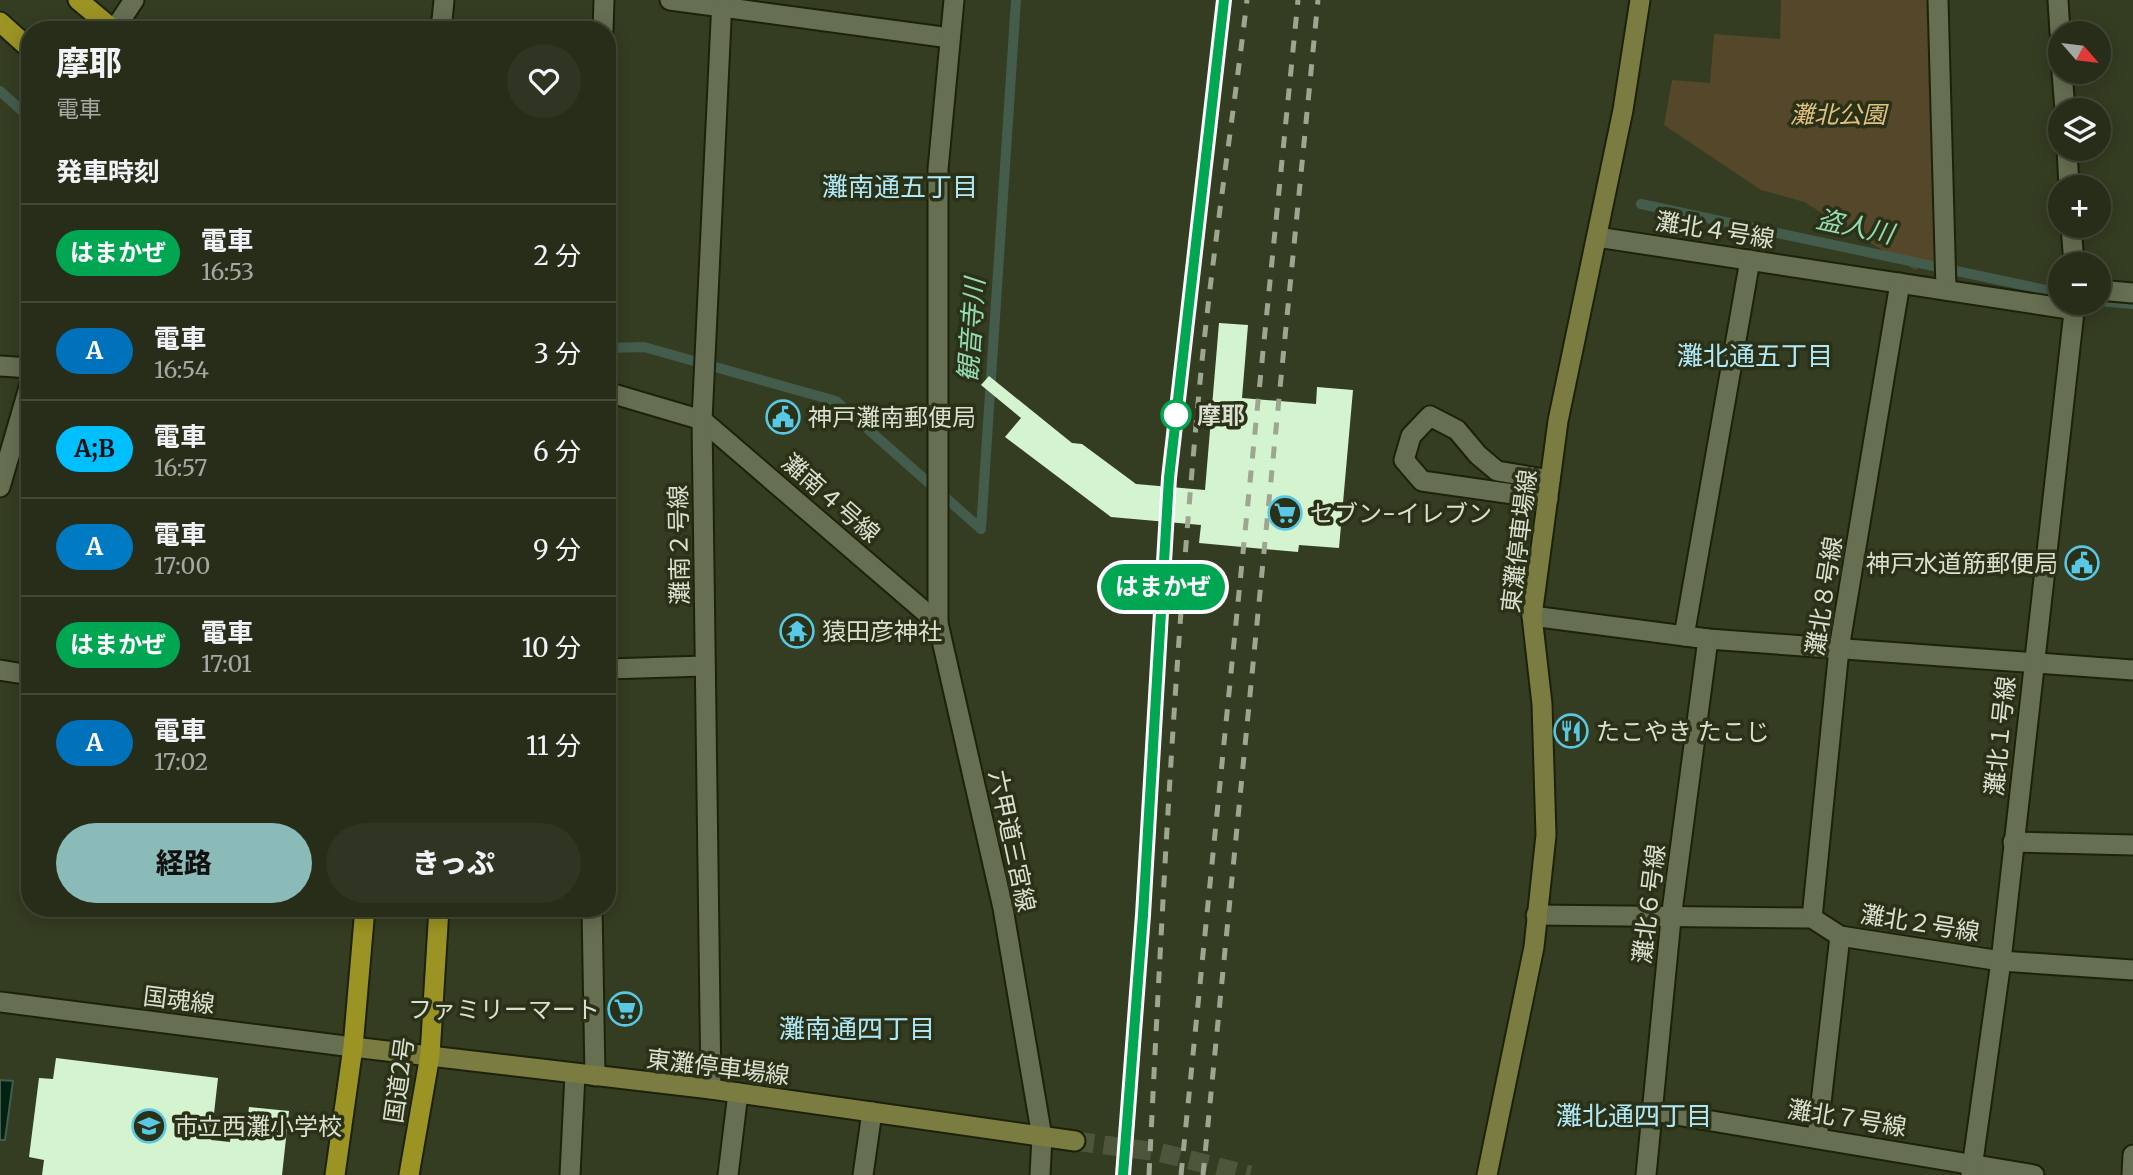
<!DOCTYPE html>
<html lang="ja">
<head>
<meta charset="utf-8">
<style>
	body { margin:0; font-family:Merriweather,"Noto Sans JP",serif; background:#2f3522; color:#f1f3f6; height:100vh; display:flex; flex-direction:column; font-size:26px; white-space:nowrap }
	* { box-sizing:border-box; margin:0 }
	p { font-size:23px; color:#a4a8a2 }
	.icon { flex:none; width:38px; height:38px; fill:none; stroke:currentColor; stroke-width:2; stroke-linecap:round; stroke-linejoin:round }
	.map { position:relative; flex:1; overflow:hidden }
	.sheet { position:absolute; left:21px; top:21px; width:595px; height:896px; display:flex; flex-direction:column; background:#272d19; border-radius:28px; box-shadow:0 4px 18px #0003,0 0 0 2px #434938 }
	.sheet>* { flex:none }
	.badge { padding:0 14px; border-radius:23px; font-size:24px; line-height:46px }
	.needle { width:46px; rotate:118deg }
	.fabs { position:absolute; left:2048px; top:21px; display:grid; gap:14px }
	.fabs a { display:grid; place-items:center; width:63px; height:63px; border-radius:50%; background:#272d19; box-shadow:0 4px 18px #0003,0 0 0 2px #434938; font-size:35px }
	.map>.badge { position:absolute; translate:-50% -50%; box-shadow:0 0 0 4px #fff }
	h2 { padding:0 35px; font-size:26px; line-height:63px }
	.round { display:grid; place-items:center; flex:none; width:74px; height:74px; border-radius:37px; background:#2f3522 }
	.head { display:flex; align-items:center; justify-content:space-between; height:119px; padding:0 35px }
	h1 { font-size:33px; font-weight:800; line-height:52px }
	.action { display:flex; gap:14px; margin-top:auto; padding:14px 35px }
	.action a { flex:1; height:80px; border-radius:42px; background:#8bbbb9; color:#111; font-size:28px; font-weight:800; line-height:80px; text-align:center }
	.action a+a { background:#2f3522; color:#f1f3f6 }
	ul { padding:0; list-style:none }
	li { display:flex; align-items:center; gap:21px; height:98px; padding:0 35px; border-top:2px solid #434938 }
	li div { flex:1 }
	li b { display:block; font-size:26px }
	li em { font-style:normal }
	li .badge { min-width:77px; font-weight:700; text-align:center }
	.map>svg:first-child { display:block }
</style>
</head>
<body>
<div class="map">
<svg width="2133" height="1175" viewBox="0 0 2133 1175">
	<rect width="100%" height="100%" fill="#343c21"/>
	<path fill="#55472a" d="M1781,0H1931L1935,260L1915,270L1804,202L1761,190L1664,125L1672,80L1710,83L1714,34L1780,39Z"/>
	<path fill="#022314" stroke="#435c4c" stroke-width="2" d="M0,1080L13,1081L5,1140H0Z"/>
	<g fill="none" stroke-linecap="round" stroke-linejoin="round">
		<g stroke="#435c4c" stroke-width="10">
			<path d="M0,91L30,118"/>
			<path d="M1641,204L2060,293"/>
			<path d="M2098,301L2133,304"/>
			<path d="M607,348L644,347L836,401L981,529"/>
			<path d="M981,529L1016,0"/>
		</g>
	</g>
	<g fill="#d3f4ce">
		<path d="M1219,323L1248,325L1242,398L1316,404L1317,387L1353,390L1339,548L1299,545L1298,552L1199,543L1201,525L1111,517L1005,437L1021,418L981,385L989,376L1072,443L1082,444L1136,484L1205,490Z"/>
		<path d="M56,1058L218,1078L211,1140L230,1142L232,1122L247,1124L249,1107L289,1111L282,1175H42L44,1160L29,1157L39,1078L53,1079Z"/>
	</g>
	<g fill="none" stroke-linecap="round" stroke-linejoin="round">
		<path stroke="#4d553b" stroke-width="19" stroke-dasharray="19 10" stroke-linecap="butt" d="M1075,1141L1158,1152L1250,1175"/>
		<defs>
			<path id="service" d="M1548,499L1422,481L1404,460L1411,436L1430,416L1457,430L1478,455L1497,471L1550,480"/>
			<g id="minor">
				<path d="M670,0L950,38"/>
				<path d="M1938,0L1946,290"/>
				<path d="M2058,0L2060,33"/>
				<path d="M114,30L134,0"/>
				<path d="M603,30L604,0"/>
				<path d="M2062,72L2065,110"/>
				<path d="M2067,149L2069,187"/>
				<path d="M2071,226L2074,264"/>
				<path d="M1597,237L2075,310"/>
				<path d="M2098,290L2133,293"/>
				<path d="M0,366L30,368"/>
				<path d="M607,392L702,420L938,623"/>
				<path d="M0,487L30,384"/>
				<path d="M1532,616L1708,639L2133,670"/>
				<path d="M1684,636L1750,260"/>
				<path d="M607,669L705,666"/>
				<path d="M0,670L30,675"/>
				<path d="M2013,842L2133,845"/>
				<path d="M592,908L595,1076"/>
				<path d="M1536,915L1812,918L1840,936L2001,961L2133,970"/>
				<path d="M1812,918L1839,649L1900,283"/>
				<path d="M711,1089L702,420L722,0"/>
				<path d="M1652,1111L2034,1175"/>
				<path d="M1817,1138L1840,936"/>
				<path d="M570,1175L575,1074"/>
				<path d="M728,1175L738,1093"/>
				<path d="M863,1175L872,1112"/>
				<path d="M1646,1175L1671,919L1708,639"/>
				<path d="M1971,1175L2001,961L2075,303"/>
				<path d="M2132,1175L2133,1155"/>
			</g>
			<g id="tertiary">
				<path d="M954,0L938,169V623L1003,908L1042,1137L1040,1175"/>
				<path d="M441,30L444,0"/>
				<path d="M0,1002L353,1047"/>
			</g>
			<g id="secondary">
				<path d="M353,1047L711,1089L1075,1141"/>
				<path d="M1487,1175L1534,947L1546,835L1542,704L1532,616L1558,421L1623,110L1640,0"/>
			</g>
			<g id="trunk">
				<path d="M78,0L114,30"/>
				<path d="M0,22L30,49"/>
				<path d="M335,1175L353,1047L365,908"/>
				<path d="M409,1175L430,1055L439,908"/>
			</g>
		</defs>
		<use href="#service" stroke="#1b2209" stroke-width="23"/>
		<use href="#minor" stroke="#1b2209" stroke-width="23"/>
		<use href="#tertiary" stroke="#1b2209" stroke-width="23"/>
		<use href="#secondary" stroke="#1b2209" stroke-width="23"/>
		<use href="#trunk" stroke="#1b2209" stroke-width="23"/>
		<use href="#service" stroke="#666f52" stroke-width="19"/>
		<use href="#minor" stroke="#666f52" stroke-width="19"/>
		<use href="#tertiary" stroke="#666f52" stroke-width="19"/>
		<use href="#secondary" stroke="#7a7c41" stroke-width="19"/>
		<use href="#trunk" stroke="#9b9324" stroke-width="19"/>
		<g stroke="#9ea591" stroke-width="5" stroke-dasharray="12 12" stroke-linecap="butt">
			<path d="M1123,1175L1143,914L1169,478L1224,0"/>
			<path d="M1149,1175C1162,911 1175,646 1200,382C1212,255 1232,127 1247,0"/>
			<path d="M1181,1175L1298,0"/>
			<path d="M1203,1175L1318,0"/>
		</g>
	</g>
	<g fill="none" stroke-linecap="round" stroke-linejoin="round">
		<defs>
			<path id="line" d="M1123,1175L1143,915L1169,478L1224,0"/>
		</defs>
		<use href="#line" stroke="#fff" stroke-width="16"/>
		<use href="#line" stroke="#00a651" stroke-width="10"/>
	</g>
	<defs>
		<symbol id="civic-ring" viewBox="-11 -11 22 22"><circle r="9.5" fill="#2a3117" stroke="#59c8e5" stroke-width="1.5"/><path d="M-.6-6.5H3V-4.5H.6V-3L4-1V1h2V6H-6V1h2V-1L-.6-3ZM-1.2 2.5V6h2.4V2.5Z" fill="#59c8e5"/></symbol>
		<symbol id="supermarket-ring" viewBox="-11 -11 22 22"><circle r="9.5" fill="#2a3117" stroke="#59c8e5" stroke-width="1.5"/><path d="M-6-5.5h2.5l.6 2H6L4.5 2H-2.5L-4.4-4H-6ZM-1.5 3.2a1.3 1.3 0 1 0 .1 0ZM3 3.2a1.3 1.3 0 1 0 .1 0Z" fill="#59c8e5"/></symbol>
		<symbol id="temple-ring" viewBox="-11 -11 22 22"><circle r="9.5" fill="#2a3117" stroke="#59c8e5" stroke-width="1.5"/><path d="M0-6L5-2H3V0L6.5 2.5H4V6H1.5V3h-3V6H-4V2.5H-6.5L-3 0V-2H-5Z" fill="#59c8e5"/></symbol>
		<symbol id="restaurant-ring" viewBox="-11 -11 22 22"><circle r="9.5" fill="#2a3117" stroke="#59c8e5" stroke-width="1.5"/><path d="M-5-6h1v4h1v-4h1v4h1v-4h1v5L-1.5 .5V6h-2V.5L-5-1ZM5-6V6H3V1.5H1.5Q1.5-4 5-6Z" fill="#59c8e5"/></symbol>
		<symbol id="school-ring" viewBox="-11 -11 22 22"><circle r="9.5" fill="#2a3117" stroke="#59c8e5" stroke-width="1.5"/><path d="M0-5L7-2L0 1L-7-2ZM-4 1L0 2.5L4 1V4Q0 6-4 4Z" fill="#59c8e5"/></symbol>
	</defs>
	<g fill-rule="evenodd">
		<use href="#civic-ring" x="764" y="398" width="38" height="38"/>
		<use href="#supermarket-ring" x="1266" y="494" width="38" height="38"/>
		<use href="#civic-ring" x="2063" y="544" width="38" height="38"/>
		<use href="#temple-ring" x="778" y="612" width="38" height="38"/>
		<use href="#restaurant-ring" x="1552" y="712" width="38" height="38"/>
		<use href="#supermarket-ring" x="606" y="990" width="38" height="38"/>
		<use href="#school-ring" x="130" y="1107" width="38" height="38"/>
	</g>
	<circle fill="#fff" stroke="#00a651" stroke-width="3.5" cx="1176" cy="415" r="14"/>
	<g text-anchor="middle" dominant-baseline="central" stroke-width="7" stroke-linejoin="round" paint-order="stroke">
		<g font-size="24" font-style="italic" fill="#e1c17f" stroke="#2a3117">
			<text x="1838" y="114">灘北公園</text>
		</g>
		<g font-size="24" fill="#dae0d0" stroke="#2a3117">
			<text transform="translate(1715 230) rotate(9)">灘北４号線</text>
			<text transform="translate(831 498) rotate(41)">灘南４号線</text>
			<text transform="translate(1519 541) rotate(-83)">東灘停車場線</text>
			<text transform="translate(679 545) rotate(-91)">灘南２号線</text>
			<text transform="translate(1824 596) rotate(-81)">灘北８号線</text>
			<text transform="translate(2000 736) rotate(-84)">灘北１号線</text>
			<text transform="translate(1012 841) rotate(78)">六甲道三宮線</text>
			<text transform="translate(1649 904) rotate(-83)">灘北６号線</text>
			<text transform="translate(1920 923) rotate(9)">灘北２号線</text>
			<text transform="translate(179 1000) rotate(7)">国魂線</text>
			<text transform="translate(718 1067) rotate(7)">東灘停車場線</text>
			<text transform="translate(399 1080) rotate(-82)">国道2号</text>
			<text transform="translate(1847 1118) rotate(9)">灘北７号線</text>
		</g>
		<g font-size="24" font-weight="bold" fill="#dae0d0" stroke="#2a3117" text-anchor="start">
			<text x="1197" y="415">摩耶</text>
		</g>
		<g font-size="24" fill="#dae0d0" stroke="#2a3117" text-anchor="start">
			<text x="808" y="417">神戸灘南郵便局</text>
			<text x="1310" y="513">セブン-イレブン</text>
			<text x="2058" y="563" text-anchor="end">神戸水道筋郵便局</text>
			<text x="822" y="631">猿田彦神社</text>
			<text x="1596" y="731">たこやき たこじ</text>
			<text x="600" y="1009" text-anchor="end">ファミリーマート</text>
			<text x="174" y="1126">市立西灘小学校</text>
		</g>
		<g font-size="26" fill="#b1e8f7" stroke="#2a3117">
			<text x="900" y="186">灘南通五丁目</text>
			<text x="1755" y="355">灘北通五丁目</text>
			<text x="857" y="1028">灘南通四丁目</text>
			<text x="1634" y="1115">灘北通四丁目</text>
		</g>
		<g font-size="26" font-style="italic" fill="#93dbb5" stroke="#2a3117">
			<text transform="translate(1855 226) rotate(12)">盗人川</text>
			<text transform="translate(971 330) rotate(-86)">観音寺川</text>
		</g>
	</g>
</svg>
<div class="fabs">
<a><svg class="needle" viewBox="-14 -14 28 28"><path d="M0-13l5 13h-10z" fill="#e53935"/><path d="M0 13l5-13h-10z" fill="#a4a8a2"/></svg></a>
<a><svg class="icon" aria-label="layers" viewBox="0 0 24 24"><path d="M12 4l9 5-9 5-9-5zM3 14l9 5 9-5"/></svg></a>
<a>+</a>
<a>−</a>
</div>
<b class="badge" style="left:1163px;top:587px;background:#00a651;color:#fff">はまかぜ</b>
<section class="sheet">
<div class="head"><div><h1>摩耶</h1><p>電車</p></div><a class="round"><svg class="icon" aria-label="heart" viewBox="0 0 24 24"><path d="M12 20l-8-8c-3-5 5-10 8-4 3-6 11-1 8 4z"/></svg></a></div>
<h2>発車時刻</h2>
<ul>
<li><span class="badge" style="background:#00a651;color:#fff">はまかぜ</span><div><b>電車</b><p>16:53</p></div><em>2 分</em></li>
<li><span class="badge" style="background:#0072bc;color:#fff">A</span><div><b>電車</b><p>16:54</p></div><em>3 分</em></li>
<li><span class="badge" style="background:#00bfff;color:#111">A;B</span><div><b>電車</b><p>16:57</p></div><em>6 分</em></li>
<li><span class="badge" style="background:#007ac2;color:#fff">A</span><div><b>電車</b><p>17:00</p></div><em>9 分</em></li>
<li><span class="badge" style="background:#00a651;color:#fff">はまかぜ</span><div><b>電車</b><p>17:01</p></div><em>10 分</em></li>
<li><span class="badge" style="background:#0072bc;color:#fff">A</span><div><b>電車</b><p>17:02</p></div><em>11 分</em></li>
</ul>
<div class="action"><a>経路</a><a>きっぷ</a></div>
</section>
</div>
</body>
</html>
